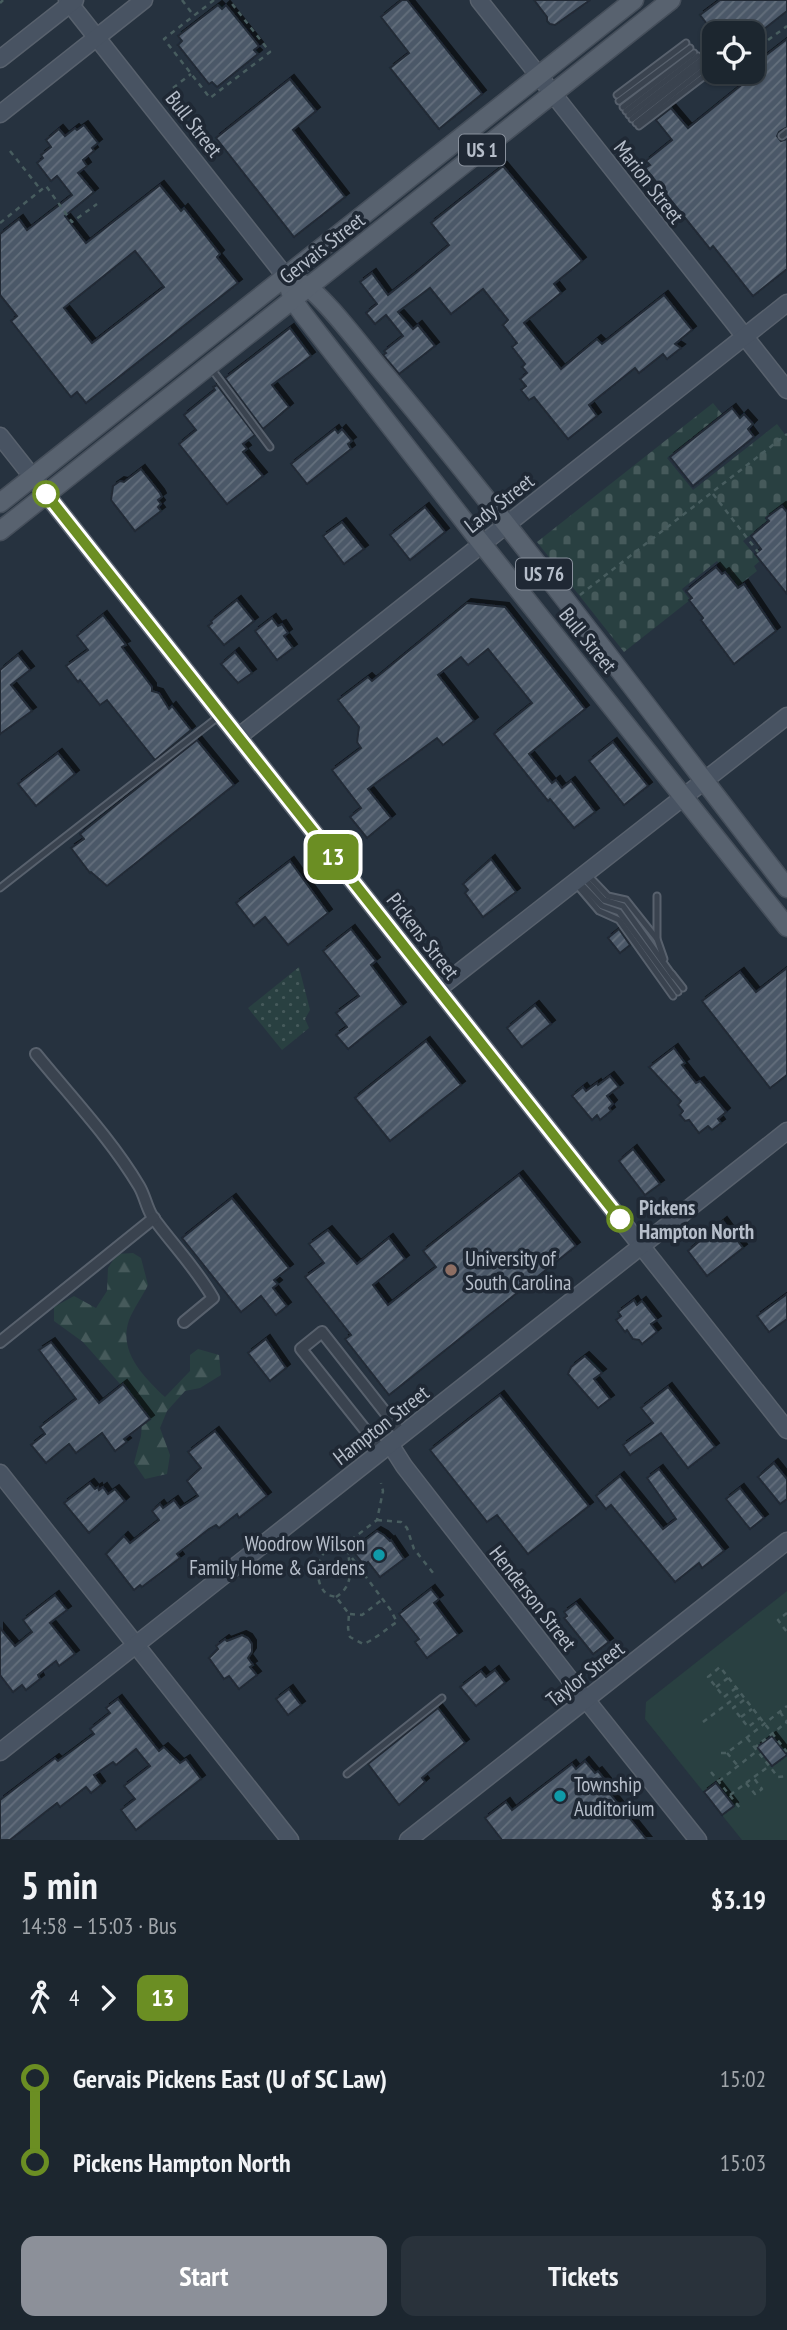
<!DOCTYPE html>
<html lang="en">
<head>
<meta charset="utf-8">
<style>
	body { margin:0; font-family:"PT Sans Narrow",sans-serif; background:#29323b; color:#f1f3f6; height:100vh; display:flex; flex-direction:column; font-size:26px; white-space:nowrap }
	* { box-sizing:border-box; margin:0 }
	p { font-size:23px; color:#a0a5aa }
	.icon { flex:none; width:38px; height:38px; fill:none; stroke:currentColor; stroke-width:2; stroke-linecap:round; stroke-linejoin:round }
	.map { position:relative; height:1840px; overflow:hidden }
	.drawer { display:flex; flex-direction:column; background:#1c262f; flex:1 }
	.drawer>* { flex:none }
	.badge { padding:0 14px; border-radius:10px; font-size:24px; line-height:46px }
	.buttons { position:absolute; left:702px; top:21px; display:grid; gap:14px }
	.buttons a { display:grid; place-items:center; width:63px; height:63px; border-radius:14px; background:#1c262f; box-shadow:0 2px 5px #0004,0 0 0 2px #3a434b; font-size:35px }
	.map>.badge { position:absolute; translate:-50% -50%; box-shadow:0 0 0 4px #fff }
	.legs { display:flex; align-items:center; gap:10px; height:77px; padding:0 21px; font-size:23px }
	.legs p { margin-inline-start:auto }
	.summary { display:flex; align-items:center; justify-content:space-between; height:119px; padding:0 21px }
	h1 { font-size:38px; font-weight:600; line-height:52px }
	.cta { display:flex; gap:14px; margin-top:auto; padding:14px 21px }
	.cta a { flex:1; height:80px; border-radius:14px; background:#8c9099; color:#fff; font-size:28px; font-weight:600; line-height:80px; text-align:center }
	.cta a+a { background:#29323b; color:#f1f3f6 }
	ul { padding:0 21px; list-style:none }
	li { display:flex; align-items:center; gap:24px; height:84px; font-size:26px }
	li i { display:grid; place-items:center; width:10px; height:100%; margin:0 9px; background:currentColor }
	li i::after { content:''; width:18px; height:18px; margin:-9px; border:5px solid; border-radius:50%; background:#1c262f }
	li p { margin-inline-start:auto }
	li:first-child i { background:linear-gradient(#0000 50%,currentColor 0) }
	li:last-child i { background:linear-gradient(currentColor 50%,#0000 0) }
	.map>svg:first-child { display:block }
</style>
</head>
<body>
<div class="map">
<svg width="787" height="1840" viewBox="0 0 787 1840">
	<defs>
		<pattern id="grass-dots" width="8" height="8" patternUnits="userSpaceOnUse" patternTransform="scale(1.75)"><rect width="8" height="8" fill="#294041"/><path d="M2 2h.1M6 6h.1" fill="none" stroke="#465a5b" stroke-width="1.8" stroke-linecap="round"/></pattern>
		<pattern id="forest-firs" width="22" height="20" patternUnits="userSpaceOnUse" patternTransform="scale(1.75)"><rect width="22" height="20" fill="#294041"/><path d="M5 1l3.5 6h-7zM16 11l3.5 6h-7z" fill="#465a5b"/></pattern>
		<pattern id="cemetery-stones" width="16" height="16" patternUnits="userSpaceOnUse" patternTransform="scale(1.75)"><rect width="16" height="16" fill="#294041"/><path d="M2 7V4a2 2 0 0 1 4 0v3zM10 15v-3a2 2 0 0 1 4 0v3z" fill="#465a5b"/></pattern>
		<pattern id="building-hatch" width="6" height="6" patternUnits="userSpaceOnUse" patternTransform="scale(1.75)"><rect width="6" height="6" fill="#4c5968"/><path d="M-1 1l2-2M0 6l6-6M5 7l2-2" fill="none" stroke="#646f7c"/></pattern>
		<filter id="shadow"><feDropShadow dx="4" dy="-4" stdDeviation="0" flood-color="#0009"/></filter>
	</defs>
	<rect width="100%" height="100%" fill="#26323f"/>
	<path fill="url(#grass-dots)" d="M299,967L310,1010L305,1019L309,1028L282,1050L248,1008Z"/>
	<path fill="url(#forest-firs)" d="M133,1253L141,1258L148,1285C142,1297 134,1308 129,1320C118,1352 144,1377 165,1397L190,1371V1355L198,1349L219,1355L221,1375L200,1388L185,1391L167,1411L160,1428L170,1455L167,1474L145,1479L134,1463L141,1436L143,1410L83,1342L54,1321V1307L74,1296L96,1308L107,1291L108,1268L117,1254Z"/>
	<path fill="url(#cemetery-stones)" d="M713,403L722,414L667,458L693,490L777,424L787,437V506L785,508L782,505L765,518L767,522L743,541L760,561L754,566L757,571L738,586L717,561L682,589L690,600L624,652L537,542Z"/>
	<path fill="#294041" d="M787,1591V1840H742L645,1719L646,1702Z"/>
	<g fill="url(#building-hatch)" stroke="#212a36" stroke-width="2" fill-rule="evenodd" filter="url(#shadow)">
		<path d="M402,0H407L482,94L439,129L390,68L409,53L381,17Z"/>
		<path d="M534,0H590L555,25L550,24L547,21V17Z"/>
		<path d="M720,0H787V11L759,33H714L700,15Z"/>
		<path d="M218,5L222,9L226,5L259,46L254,50L258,54L217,87L212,82L209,84L178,45L182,41L178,36Z"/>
		<path d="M787,39V127L779,132L777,136L781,141L787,139V269L753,296L713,246L710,249L645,168L650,165L646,161L672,140L656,120L671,108L688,128L740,86L735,79L745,72H752V66Z"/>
		<path d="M290,79L316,111L293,130L345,197L294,237L216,138Z"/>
		<path d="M84,125L98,143L92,148L94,151L83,160L87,166L78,173L94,192L65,216L86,243L160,185L181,211L184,208L220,254L217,257L238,283L86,403L77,392L71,397L11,321L17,316L0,295V234L19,219L27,230L72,195L57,176L51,181L37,163L43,158L41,155L51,147L46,140L59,129L65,136L75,128L77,130ZM135,251L164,287L92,343L64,308Z"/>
		<path d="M503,166L582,261L554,284L561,293L524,323L561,369L597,339L602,344L664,295L692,330L675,344L681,348L667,359L663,354L639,373L635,368L589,405L597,416L568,439L534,397L529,400L521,390L526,386L520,379L527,373L522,367L525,364L512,347L517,343L503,325L508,320L483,289L451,314L430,288L398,312L413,329L418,325L435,346L399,374L383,355L386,353L384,351L403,336L386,315L375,324L366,313L377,304L360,282L372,273L388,295L417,272L449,245L431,223Z"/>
		<path d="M290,328L311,356L272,385L289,407L263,429L225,378Z"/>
		<path d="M217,385L255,435L243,444L247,449L243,452L263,476L227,504L179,444L196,430L184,415L215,390L213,387Z"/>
		<path d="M732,408L740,418L744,414L753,424L748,429L754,437L693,486L670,457Z"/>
		<path d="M335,429L338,433L342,429L352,441L348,444L351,449L307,484L291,464Z"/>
		<path d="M141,469L160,493L162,497L158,500L161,504L158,507L161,511L135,531L111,500L113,486L120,481L124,482Z"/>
		<path d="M782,506L787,512V594L755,554L761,549L751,536L769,521L766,518Z"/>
		<path d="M425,507L445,532L410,560L390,535Z"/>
		<path d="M342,522L364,549L344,564L323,536Z"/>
		<path d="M716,567L722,574L725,572L738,588L744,584L776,631L734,664L701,620L703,618L689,600L692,598L686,591Z"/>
		<path d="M237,600L254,621L224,645L208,626L212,623L211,621Z"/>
		<path d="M467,603L505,607L585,709L529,754L552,783L556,780L562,788L571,781L595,812L574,828L550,799L548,801L494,734L532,703L488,649L468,665L461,657L438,675L474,721L443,745L437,738L368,789L391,818L367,838L350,817L361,808L332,770L361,748L357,742L359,727L338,700L368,677L372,681Z"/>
		<path d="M103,615L126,645L122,647L152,687V691L159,693L169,709L172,706L191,730L155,760L107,700L100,705L80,680L78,682L66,666L88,650L77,636Z"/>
		<path d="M272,618L278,626L282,624L288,633L284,636L293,648L277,660L255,631Z"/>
		<path d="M235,652L252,673L238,683L221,664Z"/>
		<path d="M18,655L30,670L11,685L32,711L0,734V670Z"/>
		<path d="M197,740L234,785L107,886L91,872L90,873L71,848L84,839L80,834Z"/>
		<path d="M613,742L648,786L624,805L589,761Z"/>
		<path d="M58,753L75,774L36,806L18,784Z"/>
		<path d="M491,859L516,892L483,917L465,893L468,890L463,884Z"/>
		<path d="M290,861L328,913L288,945L265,917L254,926L236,903Z"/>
		<path d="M351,929L376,961L371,965L402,1006L348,1049L336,1035L347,1027L336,1013L359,996L323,951Z"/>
		<path d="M619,929L630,945L620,953L608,938Z"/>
		<path d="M787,968V1075L770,1088L702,1001L740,972L756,992Z"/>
		<path d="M535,1005L551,1024L522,1047L507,1028Z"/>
		<path d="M426,1041L461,1085L390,1141L355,1098Z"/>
		<path d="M674,1048L685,1063L682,1065L696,1083L700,1081L726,1112L718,1119L721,1123L712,1130L708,1126L699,1133L689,1120L685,1121L680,1115L683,1111L678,1105L681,1101L649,1067Z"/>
		<path d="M610,1076L619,1087L607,1096L613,1104L609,1108L611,1111L600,1120L597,1115L592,1120L572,1096L583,1087L586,1091L597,1083L598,1085Z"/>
		<path d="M633,1149L660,1184L645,1195L619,1161Z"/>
		<path d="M519,1175L576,1246L389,1395L345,1339L351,1335L305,1277L324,1263L309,1244L328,1230L357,1264L389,1238L405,1259L373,1285L388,1305L436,1267L423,1251Z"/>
		<path d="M232,1198L289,1268L274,1280L278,1284L273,1288L287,1306L276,1315L261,1296L241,1312L182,1238Z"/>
		<path d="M723,1221L743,1248L707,1276L688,1251Z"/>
		<path d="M787,1294V1319L769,1332L757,1316Z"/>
		<path d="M634,1300L637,1305L642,1301L657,1320L651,1324L657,1332L642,1344L639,1340L633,1339L627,1330L625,1332L616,1320L621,1316L618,1312Z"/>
		<path d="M266,1339L286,1368L270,1381L248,1353Z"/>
		<path d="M51,1342L99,1403L123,1384L150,1419L124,1439L127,1442L115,1451L102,1433L76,1453L69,1444L46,1463L31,1445L45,1434L40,1427L76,1399L39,1350Z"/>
		<path d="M585,1356L602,1373L594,1379L610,1399L598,1408L568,1374L571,1367Z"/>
		<path d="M668,1387L715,1447L688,1468L661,1433L630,1455L623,1445L653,1423L641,1408Z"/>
		<path d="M500,1395L589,1506L528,1554L497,1515L487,1522L430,1450Z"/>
		<path d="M215,1431L267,1496L239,1518L237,1514L219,1528L216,1525L209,1529L177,1554L180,1558L142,1587L140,1585L134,1590L106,1554L124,1536L130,1543L159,1520L152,1511L160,1504L163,1508L174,1500L180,1508L198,1496L187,1481L201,1468L188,1452Z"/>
		<path d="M774,1463L787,1479V1499L780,1504L758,1477Z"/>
		<path d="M659,1469L724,1551L702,1568L699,1563L675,1582L611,1505L606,1509L596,1496L620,1476L663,1529L676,1519L647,1478Z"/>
		<path d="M90,1483L95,1489L98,1487L99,1490L103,1487L108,1494L115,1489L125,1501L89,1533L64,1503Z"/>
		<path d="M740,1488L764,1518L750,1529L726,1499Z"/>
		<path d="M377,1531L384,1535L390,1541L391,1540L404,1559L380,1577L368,1562L364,1565L352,1550Z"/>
		<path d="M431,1589L439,1599L434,1603L458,1635L427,1658L415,1642L419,1639L399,1614Z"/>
		<path d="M55,1595L67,1610L50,1623L75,1654L59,1666L56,1661L38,1675L40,1679L26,1690L22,1685L13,1692L0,1675V1628L15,1646L32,1632L23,1620Z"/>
		<path d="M576,1603L609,1642L593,1654L564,1618L567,1616L564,1612Z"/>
		<path d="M242,1635L248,1638L252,1644V1652L248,1658L253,1665L250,1667L257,1675L239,1689L229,1676L224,1679L209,1658L218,1649L216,1646L225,1639L227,1641Z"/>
		<path d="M495,1670L505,1683L476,1706L460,1687L481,1671L486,1677Z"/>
		<path d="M289,1689L301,1705L288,1715L276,1699Z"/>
		<path d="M118,1699L159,1751L164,1747L180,1763L186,1759L201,1779L136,1830L121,1810L135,1799L124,1786L150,1766L136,1749L116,1765L113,1762L94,1775L101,1785L91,1793L86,1787L60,1807L57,1803L10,1840H0V1800L55,1758L58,1761L94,1734L90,1729L110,1713L106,1708Z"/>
		<path d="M438,1708L465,1743L422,1778L425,1782L399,1805L368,1764Z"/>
		<path d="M772,1736L787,1755L772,1766L757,1747Z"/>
		<path d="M585,1761L595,1773L598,1771L607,1782L603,1785L647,1840H502L485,1818L506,1802L512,1810L572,1764L576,1769Z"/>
		<path d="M716,1783L734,1806L722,1815L704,1792Z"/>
	</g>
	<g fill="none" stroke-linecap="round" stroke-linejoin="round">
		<defs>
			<g id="lane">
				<path d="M617,95L686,43"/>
				<path d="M619,101L690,48"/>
				<path d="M623,107L694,53"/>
				<path d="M626,111L698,56"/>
				<path d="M629,115L701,60"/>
				<path d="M632,119L704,63"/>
				<path d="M636,123L707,67"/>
				<path d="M639,126L711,71"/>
				<path d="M782,136L787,132"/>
				<path d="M211,368L270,447"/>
				<path d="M587,874L608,896L626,900L657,939"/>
				<path d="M583,877L604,900L623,906L673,976"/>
				<path d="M579,882L602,906L619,912L678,992"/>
				<path d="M576,884L599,911L619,920L673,996"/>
				<path d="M0,888L218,717"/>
				<path d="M657,896V939L664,959"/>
				<path d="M672,974L683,988"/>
				<path d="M347,1774L442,1698"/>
			</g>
			<g id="street">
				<path d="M36,1054C71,1097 111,1139 139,1186C145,1196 146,1206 152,1216C172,1244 196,1268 213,1298L184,1322"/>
				<path d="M0,1342L154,1218"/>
				<path d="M382,1451L301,1349L322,1332L403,1435"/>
			</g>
			<g id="secondary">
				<path d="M67,0L286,277"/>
				<path d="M479,0L787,390"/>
				<path d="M0,59L75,0"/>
				<path d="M0,114L144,0"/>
				<path d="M0,436L787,1430"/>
				<path d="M238,737L787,303"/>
				<path d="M438,989L787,716"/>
				<path d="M390,1444L404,1466L568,1677L698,1840"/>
				<path d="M0,1473L290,1840"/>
				<path d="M0,1752L787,1131"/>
				<path d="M408,1840L787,1541"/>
			</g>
			<g id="primary">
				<path d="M286,277L293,300L303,314L482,544L787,927"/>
				<path d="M301,283C321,291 369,357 386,376C525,542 654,717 787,888"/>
				<path d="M0,503L634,0"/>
				<path d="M0,531L671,0"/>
			</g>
		</defs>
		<use href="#lane" stroke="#58616d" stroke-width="9"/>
		<use href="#street" stroke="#58616d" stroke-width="14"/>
		<use href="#secondary" stroke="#58616d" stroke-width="19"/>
		<use href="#primary" stroke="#464f5b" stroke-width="21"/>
		<g stroke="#485d5f" stroke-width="2.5" stroke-dasharray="5 5" stroke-linecap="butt">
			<path d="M182,0L194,16"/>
			<path d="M214,0L164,39L210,98L270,52L229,0"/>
			<path d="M0,3L3,0"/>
			<path d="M752,52L787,26"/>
			<path d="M173,88L191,74"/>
			<path d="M10,151L41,190"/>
			<path d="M0,223L46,186L72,222L97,204"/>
			<path d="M713,494L758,552"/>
			<path d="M580,595L787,434"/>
			<path d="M377,1520L401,1522L407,1528L414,1549L434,1574"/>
			<path d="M343,1546H330C316,1557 313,1584 328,1595L336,1597L349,1614L348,1628L350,1637L363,1644C373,1641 387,1628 397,1622L390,1609L343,1546L377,1520L383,1491L381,1483"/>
			<path d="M336,1597C353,1586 351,1571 348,1553"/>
			<path d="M787,1613L778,1620L787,1632"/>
			<path d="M350,1614L362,1615L383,1599"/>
			<path d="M716,1687L728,1678"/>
			<path d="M736,1688L724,1697L708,1677L720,1667L787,1752"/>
			<path d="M744,1700L733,1708L748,1727L760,1718"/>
			<path d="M780,1712L787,1722"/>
			<path d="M741,1717L752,1709"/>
			<path d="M703,1722L740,1694"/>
			<path d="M747,1738L778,1777L787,1776"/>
			<path d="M754,1748L787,1722"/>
			<path d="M721,1753H727L787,1706"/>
			<path d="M727,1753L738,1766"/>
			<path d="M711,1772L740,1808"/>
			<path d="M719,1781L757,1751"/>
			<path d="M746,1783L755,1794L762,1789L753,1777"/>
			<path d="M730,1795L769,1766"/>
		</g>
		<use href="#lane" stroke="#3a434f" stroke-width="5"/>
		<use href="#street" stroke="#3a434f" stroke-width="10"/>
		<use href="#secondary" stroke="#485362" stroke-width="16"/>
		<use href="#primary" stroke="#58626f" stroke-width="18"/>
	</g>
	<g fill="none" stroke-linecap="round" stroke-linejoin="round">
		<defs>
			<path id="line-1" d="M46,494L620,1219"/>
		</defs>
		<use href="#line-1" stroke="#fff" stroke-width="16"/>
		<use href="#line-1" stroke="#6b8e23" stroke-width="10"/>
	</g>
	<g fill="#fff" stroke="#6b8e23" stroke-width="3.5">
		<circle cx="46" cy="494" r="12"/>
		<circle cx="620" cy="1219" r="12"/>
	</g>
	<circle fill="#8d6e63" stroke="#1f2834" stroke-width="2.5" cx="451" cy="1270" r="7"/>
	<g fill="#0f9aa8" stroke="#1f2834" stroke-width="2.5">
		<circle cx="379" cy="1555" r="7"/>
		<circle cx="560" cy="1796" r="7"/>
	</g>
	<g text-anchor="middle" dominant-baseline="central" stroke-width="7" stroke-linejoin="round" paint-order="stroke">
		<g fill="#1f2834" stroke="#89919d" stroke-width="2">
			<rect x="459" y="134.5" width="46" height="31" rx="5"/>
			<rect x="516" y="558.5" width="56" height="31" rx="5"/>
		</g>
		<g font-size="19" font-weight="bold" fill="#b6beca">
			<text x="482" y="150">US 1</text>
			<text x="544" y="574">US 76</text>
		</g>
		<g font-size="21" fill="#b6beca" stroke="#1f2834">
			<text transform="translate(194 124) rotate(52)">Bull Street</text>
			<text transform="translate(649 182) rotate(52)">Marion Street</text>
			<text transform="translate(322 248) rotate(-38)">Gervais Street</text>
			<text transform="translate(499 503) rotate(-38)">Lady Street</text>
			<text transform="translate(588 640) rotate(51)">Bull Street</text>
			<text transform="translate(423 936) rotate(52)">Pickens Street</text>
			<text transform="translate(381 1425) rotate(-38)">Hampton Street</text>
			<text transform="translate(533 1598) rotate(52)">Henderson Street</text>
			<text transform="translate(585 1674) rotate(-38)">Taylor Street</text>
		</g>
		<g font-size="21" font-weight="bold" fill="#b6beca" stroke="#1f2834" text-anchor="start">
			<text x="639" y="1207">Pickens<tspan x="639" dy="24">Hampton North</tspan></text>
		</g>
		<g font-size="21" fill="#b6beca" stroke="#1f2834" text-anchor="start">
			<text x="465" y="1258">University of<tspan x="465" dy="24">South Carolina</tspan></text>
			<text x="365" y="1543" text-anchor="end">Woodrow Wilson<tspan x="365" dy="24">Family Home &amp; Gardens</tspan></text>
			<text x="574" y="1784">Township<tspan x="574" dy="24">Auditorium</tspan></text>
		</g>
	</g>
</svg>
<div class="buttons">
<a><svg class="icon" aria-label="locate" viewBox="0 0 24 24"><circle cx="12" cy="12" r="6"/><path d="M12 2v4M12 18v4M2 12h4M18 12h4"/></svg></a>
</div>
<b class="badge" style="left:333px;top:857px;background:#6b8e23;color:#fff">13</b>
</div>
<section class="drawer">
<div class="summary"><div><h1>5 min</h1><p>14:58 – 15:03 · Bus</p></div><b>$3.19</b></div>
<div class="legs"><svg class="icon" aria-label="walk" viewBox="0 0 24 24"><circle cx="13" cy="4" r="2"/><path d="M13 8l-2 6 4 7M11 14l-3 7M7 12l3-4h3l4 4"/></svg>4<svg class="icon" aria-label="forward" viewBox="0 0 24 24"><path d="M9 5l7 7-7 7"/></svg><b class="badge" style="background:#6b8e23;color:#fff">13</b></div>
<ul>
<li><i style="color:#6b8e23"></i><b>Gervais Pickens East (U of SC Law)</b><p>15:02</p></li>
<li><i style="color:#6b8e23"></i><b>Pickens Hampton North</b><p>15:03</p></li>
</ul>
<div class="cta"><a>Start</a><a>Tickets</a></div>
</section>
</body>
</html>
